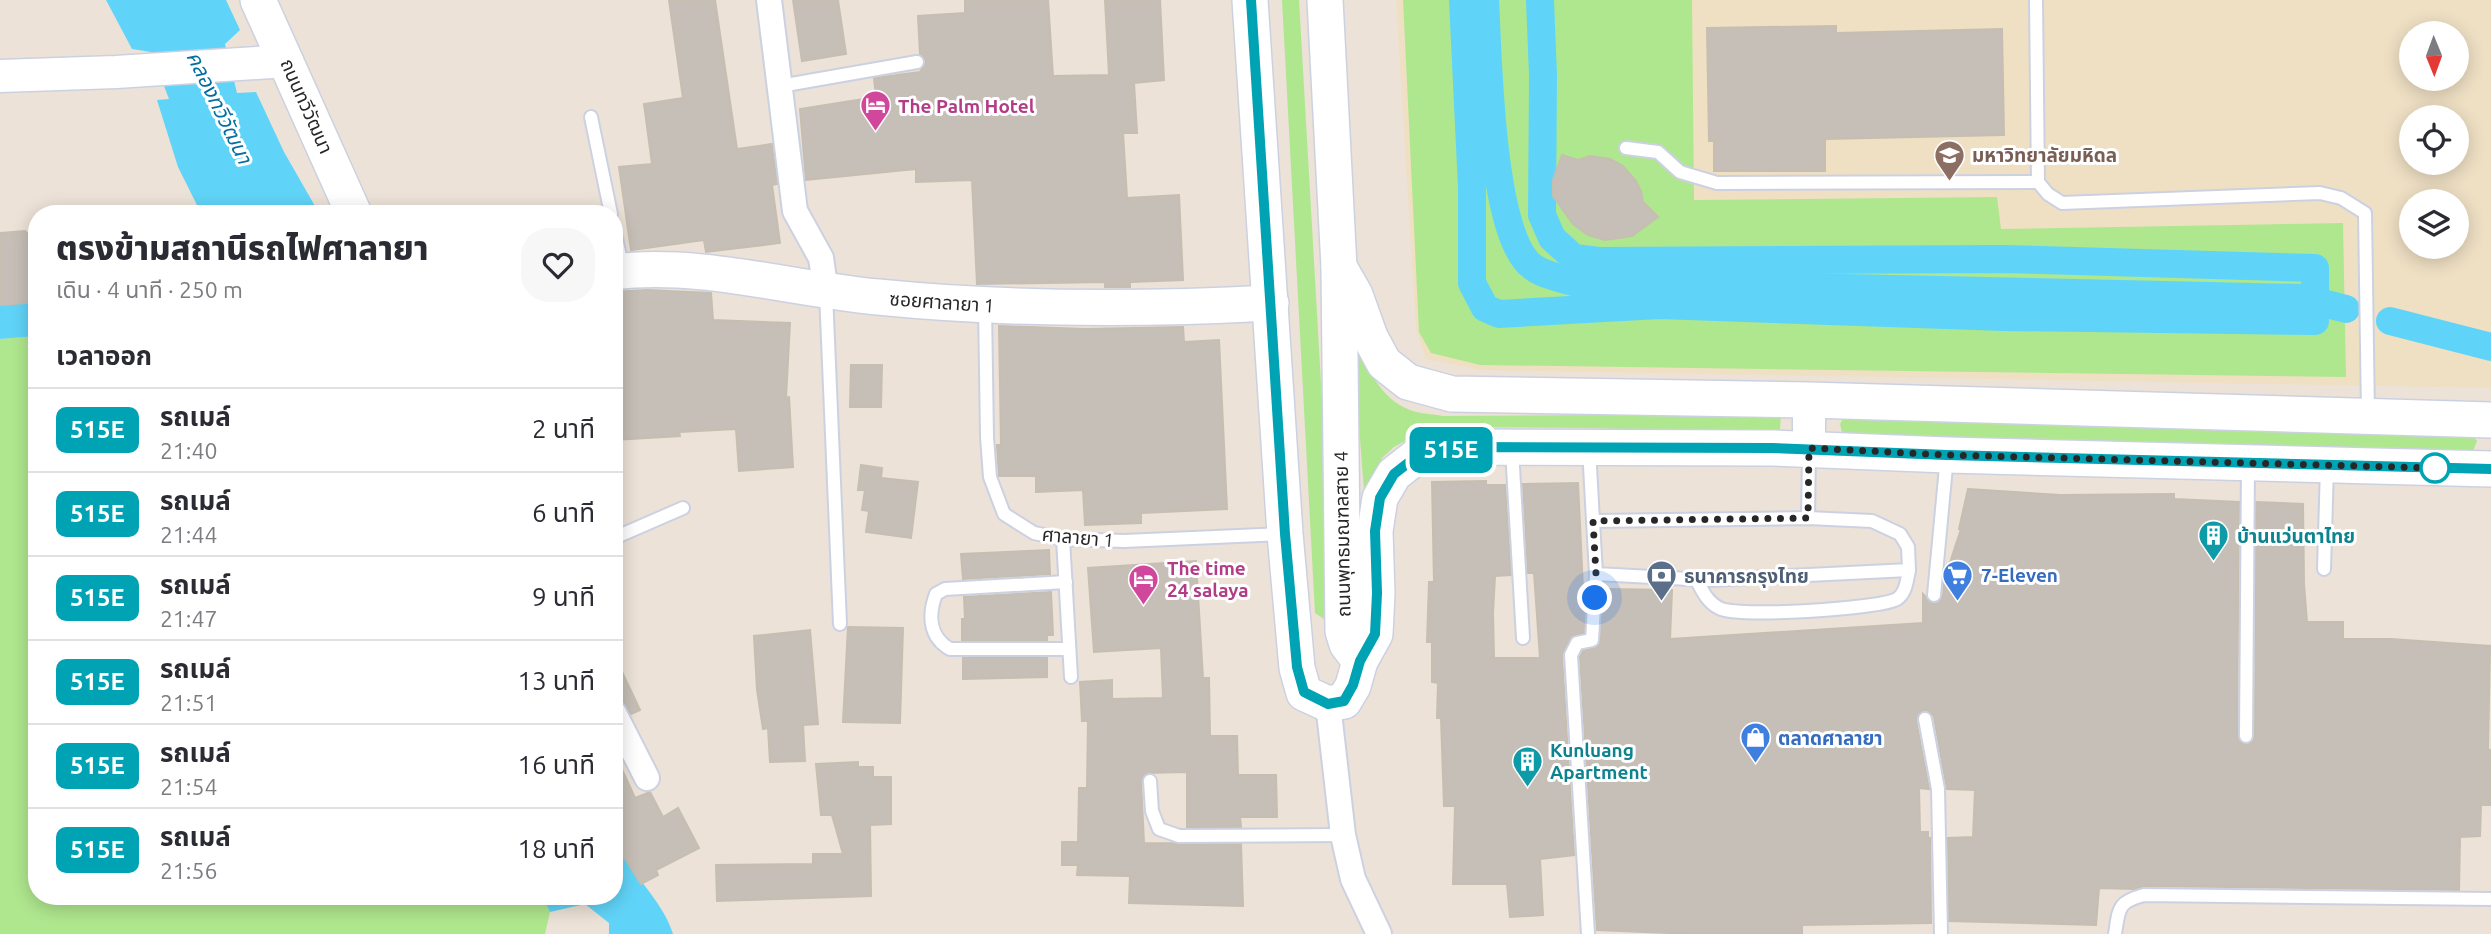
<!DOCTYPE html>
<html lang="th">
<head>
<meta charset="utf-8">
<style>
	body { margin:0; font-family:Ubuntu,"Noto Sans Thai",sans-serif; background:#f7f7f7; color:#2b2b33; height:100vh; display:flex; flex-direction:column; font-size:26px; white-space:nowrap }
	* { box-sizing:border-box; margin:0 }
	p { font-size:23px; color:#7c7c81 }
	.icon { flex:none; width:38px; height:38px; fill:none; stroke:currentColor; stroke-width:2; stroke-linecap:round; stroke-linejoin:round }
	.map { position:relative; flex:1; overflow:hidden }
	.panel { position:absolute; left:28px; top:205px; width:595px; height:700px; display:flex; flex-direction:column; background:#fff; border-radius:28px; box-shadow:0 4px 18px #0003 }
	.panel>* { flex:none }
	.badge { padding:0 14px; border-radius:10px; font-size:24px; line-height:46px }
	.needle { width:46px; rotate:179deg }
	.tools { position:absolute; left:2399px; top:21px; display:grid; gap:14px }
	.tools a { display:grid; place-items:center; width:70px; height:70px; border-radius:50%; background:#fff; box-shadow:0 4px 18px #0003; font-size:35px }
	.you { position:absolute; width:35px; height:35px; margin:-18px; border:5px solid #fff; border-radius:50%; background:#1a73e8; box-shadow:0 0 0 10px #1a73e833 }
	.map>.badge { position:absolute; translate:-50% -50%; box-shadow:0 0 0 4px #fff }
	h2 { padding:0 28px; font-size:26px; line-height:63px }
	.round { display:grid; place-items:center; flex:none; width:74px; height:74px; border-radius:28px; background:#f7f7f7 }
	.overview { display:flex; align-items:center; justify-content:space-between; height:119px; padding:0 28px }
	h1 { font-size:33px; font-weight:800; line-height:52px }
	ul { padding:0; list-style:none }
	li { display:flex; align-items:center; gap:21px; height:84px; padding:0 28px; border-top:2px solid #e1e1e2 }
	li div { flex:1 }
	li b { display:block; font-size:26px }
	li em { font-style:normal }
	li .badge { min-width:77px; font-weight:700; text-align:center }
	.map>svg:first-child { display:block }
</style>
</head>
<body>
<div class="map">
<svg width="2491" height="934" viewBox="0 0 2491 934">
	<rect width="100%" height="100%" fill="#ece2d7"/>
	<path fill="#efe0c4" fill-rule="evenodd" d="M1396,0H2491V388L1480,370L1426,359L1416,330ZM2412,33H2457V79H2412ZM2412,117H2457V163H2412ZM2412,201H2457V247H2412Z"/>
	<g fill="#afe78e">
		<path d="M1282,0H1299L1334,610L1331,617L1324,619L1315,613Z"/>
		<path d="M1403,0H1692L1694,200L1997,197L2001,229L2343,223L2346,377L1480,365L1431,353L1419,332Z"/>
		<path d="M37,336V896H542L550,912L545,934H0V339Z"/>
		<path d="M1356,340C1368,368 1379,398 1410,410C1420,414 1433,414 1443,416L1773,414L1781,416L1780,429L1773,434L1588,428L1446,427L1419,433L1394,447L1382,458L1365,504L1358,413Z"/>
		<path d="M1844,417L2473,436L2477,441L2472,454L1850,435L1842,433L1840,424Z"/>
	</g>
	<g fill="#60d4f8">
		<path d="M106,0H226L240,30L225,44L237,93L256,92L284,152L319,213H201L178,167L157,100L169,99L151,52L132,49Z"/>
		<path d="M37,302V336L0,339V305Z"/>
		<path d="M614,855L618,860L624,857C640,882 665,907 673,934H609V923L585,904L550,912L542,896H614Z"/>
	</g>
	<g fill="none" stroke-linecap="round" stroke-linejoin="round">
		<g stroke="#60d4f8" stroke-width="28">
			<path d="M1463,0L1472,188V283L1485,308L1499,314L1659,305L2004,317L2315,321V268L2004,259L1599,261L1574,258L1552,238L1542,215L1543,75L1540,0"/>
			<path d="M1485,0C1488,52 1490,238 1533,267C1543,275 1561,278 1573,282L2304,298L2346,309"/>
			<path d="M2390,321L2491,347"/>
		</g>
	</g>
	<g fill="#c6bfb7" stroke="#c6beb1" stroke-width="2">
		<path d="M669,0H715L737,149L772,144L777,184L772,185L780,243L706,252L704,240L631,250L619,167L652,164L644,104L683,98Z"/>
		<path d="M793,0H838L846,54L802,61Z"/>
		<path d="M965,0H1048L1053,76L1109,75L1105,0H1160L1164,80L1134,83L1137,133H1123L1127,198L1179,195L1183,280L1130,282V287H1105V282L977,284L972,180L916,182V169L806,180L800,109L876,97L874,78L920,72L926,61L920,54L918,16L965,13Z"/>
		<path d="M1836,26V33L2002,29L2004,135L1825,139V171H1714V141H1709L1707,28Z"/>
		<path d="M1562,155L1578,160L1590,156L1610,159L1623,166L1636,181L1641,191L1643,202L1658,217L1632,236L1605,240L1588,235L1573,224L1553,196V180Z"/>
		<path d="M25,231L37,243V302L0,305V233Z"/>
		<path d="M647,290L711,293L713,320L790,323L786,398L789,397L793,467L739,471L736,429L679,432L680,436L614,440V292Z"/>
		<path d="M999,326L1085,329L1183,327L1184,342L1219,340L1227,509L1141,513V523L1085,525L1083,490L1036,492V476H999L997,445H1001Z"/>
		<path d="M851,365H882L881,407H850Z"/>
		<path d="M861,465L882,468L881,478L918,482L911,538L866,532L869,511L862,510L865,490H858Z"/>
		<path d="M1486,481V485H1505L1511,575L1495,576L1493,613L1494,658H1540L1534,573H1528L1523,484L1578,483L1583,589H1586L1584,633L1571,636L1562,656L1574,855L1540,859L1543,915L1510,917L1507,884H1453L1455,806H1444L1441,718H1437L1438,683L1432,682V642H1427L1429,582H1434L1432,482Z"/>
		<path d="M1968,489L2060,495L2174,494V499L2239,502L2237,736L2242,744L2251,743L2255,736L2256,502L2303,504L2304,584L2307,622H2343V639H2391L2490,646L2488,750H2491L2490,805H2481L2480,836L2460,837L2459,890L2144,886L2135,889L2099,888L2096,925L1949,921L1948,838L1973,837L1975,790L1947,789L1934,717L1931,713L1924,710L1919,713L1916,720L1929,789L1919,788L1920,832H1928V838H1930L1931,923L1802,925V934H1693L1597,930L1580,657L1583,651L1594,648L1600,644L1604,589L1672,590L1670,639L1923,623V594L1933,604L1938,603L1943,596L1944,581L1961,529H1959Z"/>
		<path d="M1049,550L1050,574L963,579L961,554Z"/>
		<path d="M1196,561L1203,678H1209L1210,736H1237L1238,775H1276L1277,817H1240L1241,827H1187V772L1146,773L1141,782L1144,843L1241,844L1243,906L1129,903L1130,876L1077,875L1078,865H1062V842H1078L1079,788H1087L1088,721H1082L1080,682L1112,680V699L1163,698L1161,648L1094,652L1088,568Z"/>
		<path d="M1051,592L1053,635H1047V640H962V619H965L964,597Z"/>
		<path d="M848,627L903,628L900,723L843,722Z"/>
		<path d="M810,630L818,724L803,725L805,761L770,762L768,728L763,729L757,690L754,636Z"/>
		<path d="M614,655L640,710L631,714L623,701L614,698Z"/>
		<path d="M963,658H1047V677L963,679Z"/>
		<path d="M614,752L635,798L650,792L663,817L678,808L699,848L656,870L658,875L641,884L624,857L614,863Z"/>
		<path d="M858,762V767H873V777H891V824L870,825L871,896L717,901L716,865L813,864V854H843L832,815H821L816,764Z"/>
	</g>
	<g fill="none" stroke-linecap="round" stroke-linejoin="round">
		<defs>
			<g id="service">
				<path d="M2036,0L2038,182L2048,194L2062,203L2320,193L2341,198L2365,213L2368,415"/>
				<path d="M780,86L917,62"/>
				<path d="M591,117L611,214"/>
				<path d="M1626,148L1658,152L1680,172L1717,183L2038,182"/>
				<path d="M614,229L623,270"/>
				<path d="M826,293L840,624"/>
				<path d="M985,306L987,437L990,477L1004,514L1034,533L1063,539L1124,541L1283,534"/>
				<path d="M1589,448L1593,521"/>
				<path d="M1512,450L1523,638"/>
				<path d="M1808,518L1809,452"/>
				<path d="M614,538L683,508"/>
				<path d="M1063,539L1071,677"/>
				<path d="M2324,569L2327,467"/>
				<path d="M1696,579C1702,590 1707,602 1719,608C1736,618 1879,609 1897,599C1906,593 1907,580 1909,570"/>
				<path d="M1066,582L945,589L936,594C928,615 929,637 950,649H1069"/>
				<path d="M1934,595L1947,456"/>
				<path d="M1925,719L1938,789L1941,934"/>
				<path d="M2246,736L2248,463"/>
				<path d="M1150,781L1152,811L1159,829L1179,836L1343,835"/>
				<path d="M1588,934L1571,655L1577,643L1592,640L1596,574L1593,521L1808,518L1872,521L1900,534L1908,547L1909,570L1708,580L1596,574"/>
				<path d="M2115,934C2119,909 2117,902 2144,895L2491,899"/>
			</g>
			<g id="minor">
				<path d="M769,0L795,211L821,258L826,292"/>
				<path d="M1328,704L1343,835L1353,879L1379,934"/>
				<path d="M614,713L647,778"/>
			</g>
			<g id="tertiary">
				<path d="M0,76L116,72L287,61"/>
				<path d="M1809,448V400"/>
			</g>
			<g id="secondary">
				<path d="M258,0L354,214"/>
				<path d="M1250,0L1285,534L1297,668L1304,693L1328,704L1344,701L1353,686L1360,661L1375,634L1377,593L1375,531L1380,498L1394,474L1417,456L1470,447L1772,448L1947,455L2491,469"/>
				<path d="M1325,0L1339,267L1343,631L1347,644L1360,661"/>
				<path d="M1339,267L1355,295L1370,337L1384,363L1408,382L1452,394L1809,400L2491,420"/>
				<path d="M614,272C698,261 793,289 878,297C1009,310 1139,310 1271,303"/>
			</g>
		</defs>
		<use href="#service" stroke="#ccd1e2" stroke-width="16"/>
		<use href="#minor" stroke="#ccd1e2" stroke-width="28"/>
		<use href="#tertiary" stroke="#ccd1e2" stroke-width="35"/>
		<use href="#secondary" stroke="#ccd1e2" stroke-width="38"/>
		<use href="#service" stroke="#fff" stroke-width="12"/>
		<use href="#minor" stroke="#fff" stroke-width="24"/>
		<use href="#tertiary" stroke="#fff" stroke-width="32"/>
		<use href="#secondary" stroke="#fff" stroke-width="35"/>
	</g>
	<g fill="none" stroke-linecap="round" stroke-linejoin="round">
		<defs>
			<path id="line" d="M1251,0L1285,534L1297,667L1304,692L1328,704L1344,701L1353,685L1360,661L1375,634L1377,593L1375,531L1380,498L1394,474L1417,456L1470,447L1772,448L1947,455L2491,469"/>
		</defs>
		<use href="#line" stroke="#fff" stroke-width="16"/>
		<use href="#line" stroke="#00a3b4" stroke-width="10"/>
		<path stroke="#272727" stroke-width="7" stroke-dasharray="0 12.6" d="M1595,598L1596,574L1593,521L1808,518L1809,448L1947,455L2435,468"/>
	</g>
	<defs>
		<symbol id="hotel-pin" viewBox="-11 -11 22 30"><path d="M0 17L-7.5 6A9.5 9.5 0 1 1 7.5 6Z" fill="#d1479c" stroke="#fff"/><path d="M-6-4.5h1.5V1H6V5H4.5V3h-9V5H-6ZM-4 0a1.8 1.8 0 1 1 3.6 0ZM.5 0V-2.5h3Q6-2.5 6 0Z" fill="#fff"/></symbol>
		<symbol id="university-pin" viewBox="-11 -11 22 30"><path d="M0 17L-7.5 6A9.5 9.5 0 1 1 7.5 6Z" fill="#8d6e63" stroke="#fff"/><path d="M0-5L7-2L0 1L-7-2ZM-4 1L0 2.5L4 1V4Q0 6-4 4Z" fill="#fff"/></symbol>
		<symbol id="building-pin" viewBox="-11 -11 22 30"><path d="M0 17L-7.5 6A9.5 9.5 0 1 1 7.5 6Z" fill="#0f9aa8" stroke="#fff"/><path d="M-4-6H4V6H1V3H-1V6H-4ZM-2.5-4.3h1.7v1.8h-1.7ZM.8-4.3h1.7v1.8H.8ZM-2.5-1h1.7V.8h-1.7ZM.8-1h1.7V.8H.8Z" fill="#fff"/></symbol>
		<symbol id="supermarket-pin" viewBox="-11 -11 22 30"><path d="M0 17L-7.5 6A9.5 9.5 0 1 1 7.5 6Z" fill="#3f7fe0" stroke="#fff"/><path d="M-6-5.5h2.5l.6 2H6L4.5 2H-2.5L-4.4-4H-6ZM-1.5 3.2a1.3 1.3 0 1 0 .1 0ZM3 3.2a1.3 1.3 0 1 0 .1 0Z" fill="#fff"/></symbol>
		<symbol id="bank-pin" viewBox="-11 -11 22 30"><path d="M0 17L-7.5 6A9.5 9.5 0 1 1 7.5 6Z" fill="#5c6f8a" stroke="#fff"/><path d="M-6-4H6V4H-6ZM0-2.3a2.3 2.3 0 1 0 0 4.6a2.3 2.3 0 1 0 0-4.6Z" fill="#fff"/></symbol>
		<symbol id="shop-pin" viewBox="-11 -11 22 30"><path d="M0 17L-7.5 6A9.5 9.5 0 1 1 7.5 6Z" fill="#3f7fe0" stroke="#fff"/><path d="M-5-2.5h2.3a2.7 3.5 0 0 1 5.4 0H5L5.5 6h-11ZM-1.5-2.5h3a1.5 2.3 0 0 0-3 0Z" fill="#fff"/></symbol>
	</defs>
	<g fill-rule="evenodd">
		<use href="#hotel-pin" x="858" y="88" width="35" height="47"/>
		<use href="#university-pin" x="1932" y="138" width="35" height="47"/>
		<use href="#building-pin" x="2196" y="518" width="35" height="47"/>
		<use href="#supermarket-pin" x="1940" y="558" width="35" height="47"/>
		<use href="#bank-pin" x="1644" y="558" width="35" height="47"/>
		<use href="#hotel-pin" x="1126" y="562" width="35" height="47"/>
		<use href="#shop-pin" x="1738" y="720" width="35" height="47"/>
		<use href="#building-pin" x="1510" y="744" width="35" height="47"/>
	</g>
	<circle fill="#fff" stroke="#00a3b4" stroke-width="3.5" cx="2435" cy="468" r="14"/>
	<g text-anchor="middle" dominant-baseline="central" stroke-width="6" stroke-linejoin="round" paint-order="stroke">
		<g font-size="19" fill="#272727" stroke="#fff">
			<text transform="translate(307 106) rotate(66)">ถนนทวีวัฒนา</text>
			<text transform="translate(942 302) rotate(4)">ซอยศาลายา 1</text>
			<text transform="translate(1342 534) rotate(-91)">ถนนพุทธมณฑลสาย 4</text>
			<text transform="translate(1078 537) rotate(5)">ศาลายา 1</text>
		</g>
		<g font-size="19" font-weight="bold" fill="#b23c85" stroke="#fff" text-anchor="start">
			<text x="898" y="106">The Palm Hotel</text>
			<text x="1167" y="568">The time<tspan x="1167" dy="22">24 salaya</tspan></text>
		</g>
		<g font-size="19" font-weight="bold" fill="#785e54" stroke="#fff" text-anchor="start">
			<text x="1972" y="155">มหาวิทยาลัยมหิดล</text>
		</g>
		<g font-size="19" font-weight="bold" fill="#0d838f" stroke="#fff" text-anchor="start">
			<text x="2237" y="536">บ้านแว่นตาไทย</text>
			<text x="1550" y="750">Kunluang<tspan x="1550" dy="22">Apartment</tspan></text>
		</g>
		<g font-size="19" font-weight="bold" fill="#366cbe" stroke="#fff" text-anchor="start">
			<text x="1981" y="575">7-Eleven</text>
			<text x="1778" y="738">ตลาดศาลายา</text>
		</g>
		<g font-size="19" font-weight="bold" fill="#4e5e75" stroke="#fff" text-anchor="start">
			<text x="1684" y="576">ธนาคารกรุงไทย</text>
		</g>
		<g font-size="21" font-style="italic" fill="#036ea0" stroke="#fff">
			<text transform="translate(220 107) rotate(64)">คลองทวีวัฒนา</text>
		</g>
	</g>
</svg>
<div class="tools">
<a><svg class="needle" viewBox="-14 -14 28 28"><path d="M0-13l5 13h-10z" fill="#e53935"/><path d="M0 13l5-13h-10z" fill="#7c7c81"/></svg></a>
<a><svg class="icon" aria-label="locate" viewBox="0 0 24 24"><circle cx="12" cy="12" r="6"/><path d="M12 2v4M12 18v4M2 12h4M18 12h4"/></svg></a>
<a><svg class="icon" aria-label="layers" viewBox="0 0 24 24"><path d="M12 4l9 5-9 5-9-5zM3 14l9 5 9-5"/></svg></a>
</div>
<div class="you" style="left:1595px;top:598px"></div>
<b class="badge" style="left:1451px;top:450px;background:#00a3b4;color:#fff">515E</b>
<section class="panel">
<div class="overview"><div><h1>ตรงข้ามสถานีรถไฟศาลายา</h1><p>เดิน · 4 นาที · 250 m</p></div><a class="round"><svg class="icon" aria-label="heart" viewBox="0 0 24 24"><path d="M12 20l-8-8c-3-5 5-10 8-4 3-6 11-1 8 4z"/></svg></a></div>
<h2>เวลาออก</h2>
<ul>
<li><span class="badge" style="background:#00a3b4;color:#fff">515E</span><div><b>รถเมล์</b><p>21:40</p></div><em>2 นาที</em></li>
<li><span class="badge" style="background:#00a3b4;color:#fff">515E</span><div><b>รถเมล์</b><p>21:44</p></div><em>6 นาที</em></li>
<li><span class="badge" style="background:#00a3b4;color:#fff">515E</span><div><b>รถเมล์</b><p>21:47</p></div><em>9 นาที</em></li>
<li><span class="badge" style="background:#00a3b4;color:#fff">515E</span><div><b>รถเมล์</b><p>21:51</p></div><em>13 นาที</em></li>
<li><span class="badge" style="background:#00a3b4;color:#fff">515E</span><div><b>รถเมล์</b><p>21:54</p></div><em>16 นาที</em></li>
<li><span class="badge" style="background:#00a3b4;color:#fff">515E</span><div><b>รถเมล์</b><p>21:56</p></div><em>18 นาที</em></li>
</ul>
</section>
</div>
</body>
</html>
